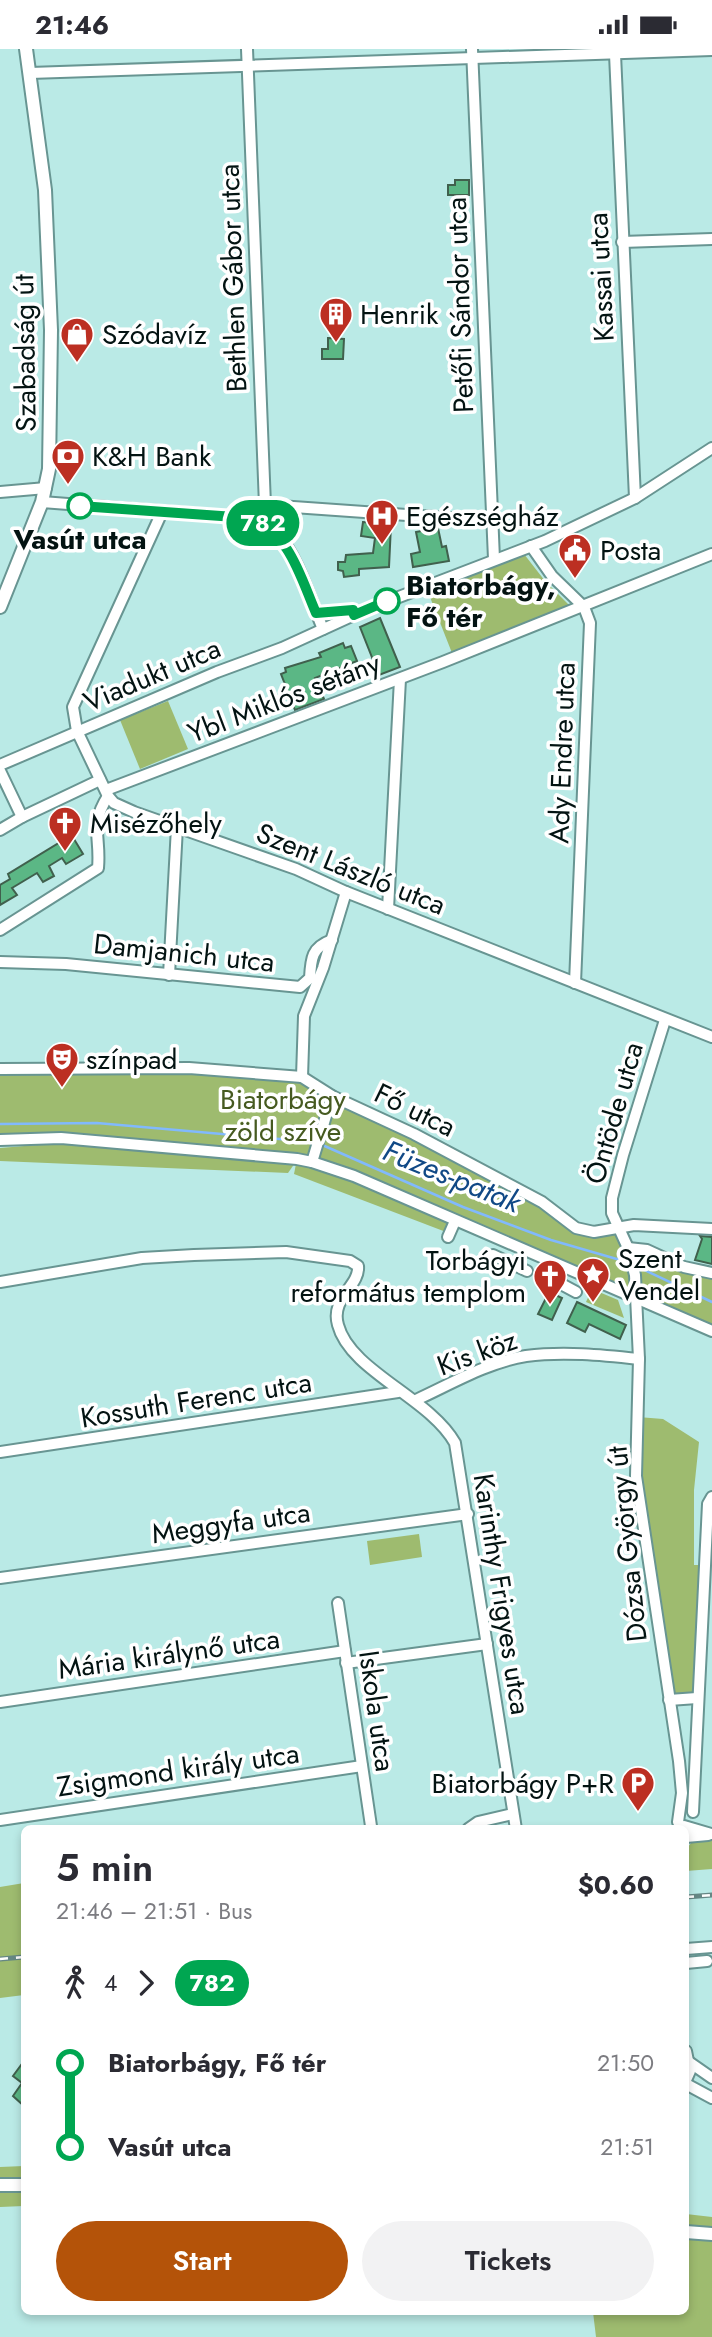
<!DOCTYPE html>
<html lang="en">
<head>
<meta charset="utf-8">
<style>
	body { margin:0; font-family:Jost,sans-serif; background:#f2f2f3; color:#2b2b33; height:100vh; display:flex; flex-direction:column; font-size:26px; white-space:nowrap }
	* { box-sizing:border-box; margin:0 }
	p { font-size:23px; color:#7c7c81 }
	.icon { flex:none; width:38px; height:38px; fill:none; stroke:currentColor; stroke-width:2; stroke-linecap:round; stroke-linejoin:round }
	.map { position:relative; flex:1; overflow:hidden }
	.sheet { position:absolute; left:21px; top:1776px; width:668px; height:490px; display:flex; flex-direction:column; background:#fff; border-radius:10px; box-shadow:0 4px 10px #0003 }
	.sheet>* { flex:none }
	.badge { padding:0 14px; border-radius:23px; font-size:24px; line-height:46px }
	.map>.badge { position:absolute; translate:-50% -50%; box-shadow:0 0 0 4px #fff }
	.legs { display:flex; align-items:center; gap:10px; height:77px; padding:0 35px; font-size:23px }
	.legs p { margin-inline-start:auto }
	.head { display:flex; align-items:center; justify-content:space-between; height:119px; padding:0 35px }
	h1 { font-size:38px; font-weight:600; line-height:52px }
	.cta { display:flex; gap:14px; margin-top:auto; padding:14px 35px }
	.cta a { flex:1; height:80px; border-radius:42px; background:#b45309; color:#fff; font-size:28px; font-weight:600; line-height:80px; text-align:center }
	.cta a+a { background:#f2f2f3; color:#2b2b33 }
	ul { padding:0 35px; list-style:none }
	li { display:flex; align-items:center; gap:24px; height:84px; font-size:26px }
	li i { display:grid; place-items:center; width:10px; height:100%; margin:0 9px; background:currentColor }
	li i::after { content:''; width:18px; height:18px; margin:-9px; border:5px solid; border-radius:50%; background:#fff }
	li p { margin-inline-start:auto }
	li:first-child i { background:linear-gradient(#0000 50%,currentColor 0) }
	li:last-child i { background:linear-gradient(currentColor 50%,#0000 0) }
	.status { display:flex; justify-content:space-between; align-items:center; height:49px; padding:0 35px; background:#fff; direction:ltr }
	.status svg { height:19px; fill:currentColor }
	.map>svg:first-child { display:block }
</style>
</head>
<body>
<div class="status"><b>21:46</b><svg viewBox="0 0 49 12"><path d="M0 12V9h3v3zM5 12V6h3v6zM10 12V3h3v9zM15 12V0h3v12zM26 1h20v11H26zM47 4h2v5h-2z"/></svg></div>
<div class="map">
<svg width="712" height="2288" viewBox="0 0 712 2288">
	<rect width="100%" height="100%" fill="#baeae6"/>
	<g fill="#9ebb6f">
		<path d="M524,505L545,532L570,557L452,604L428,543Z"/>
		<path d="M168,652L188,700L140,720L120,671Z"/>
		<path d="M61,1018L302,1028L542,1154L576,1179L618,1180L637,1232L636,1200L712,1222V1278L638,1244L306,1107L0,1086V1024Z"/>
		<path d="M61,1094L295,1114L288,1124L0,1112V1099Z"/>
		<path d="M297,1110L387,1142L450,1173L446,1183L294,1125Z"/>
		<path d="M592,1240L618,1251L624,1269L586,1253Z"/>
		<path d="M638,1368L663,1370L699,1393L694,1441V1516H704L697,1649L669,1651L636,1427Z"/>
		<path d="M419,1485L422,1508L370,1516L367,1492Z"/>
		<path d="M712,1791V1820L686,1822V1800L692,1793Z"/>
		<path d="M24,1834V1946L0,1949V1838Z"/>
		<path d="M24,2117V2157L0,2158V2118Z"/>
		<path d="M686,2165L712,2168V2288H596L593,2263H686Z"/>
	</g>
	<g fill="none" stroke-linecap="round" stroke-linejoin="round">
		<g stroke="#81b9fd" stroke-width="2.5">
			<path d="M0,1075L97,1074L313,1093"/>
			<path d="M320,1095L463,1158L551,1191L627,1213"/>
			<path d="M636,1217L712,1253"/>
		</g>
	</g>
	<g fill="#5bb785" stroke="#40604d" stroke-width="2">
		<path d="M455,131H469V146H448V136H455Z"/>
		<path d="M328,289L344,290L343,310H322V300H328Z"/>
		<path d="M363,473L391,476L389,518L359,520V526L344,528L343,522L338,521V513H345L346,506L373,504L375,489L361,487Z"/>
		<path d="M438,479L442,498L446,497L449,512L413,518L411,505L420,503L416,483Z"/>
		<path d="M380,569L400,618L379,626L360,578Z"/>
		<path d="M343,594L345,599L351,597L357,612L315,629L324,650L295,661L281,625L286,623L285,619L321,608L319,604Z"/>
		<path d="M67,789L69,793L74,790L83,805L66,815L62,809L49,817L54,827L43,833L37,824L12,839L17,846L0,856V836L10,830L8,825Z"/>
		<path d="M700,1187L712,1188V1215L695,1211L702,1190Z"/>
		<path d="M549,1243L562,1249L552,1271L538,1265Z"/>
		<path d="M577,1253L626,1276L620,1290L589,1275L585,1283L567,1274Z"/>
		<path d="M24,2012V2057L13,2047L22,2034L13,2027Z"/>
	</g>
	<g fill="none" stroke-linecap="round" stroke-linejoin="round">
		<defs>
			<g id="minor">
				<path d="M247,0L265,456L278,485"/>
				<path d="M472,0L494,510"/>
				<path d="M615,5L635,449"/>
				<path d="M30,24L712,1"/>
				<path d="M622,193L712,190"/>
				<path d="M0,443L46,439"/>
				<path d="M42,453L249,469C260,473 270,476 278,485C299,510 310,550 323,580"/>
				<path d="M265,456L492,472"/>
				<path d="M162,463L73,658L77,682L108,747L114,754L134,763L296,820L346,843L712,988"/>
				<path d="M531,497L552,527L584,558L590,574L575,934"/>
				<path d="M0,716L217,623L282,599L365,561L545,492L635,449L712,399"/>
				<path d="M0,722L22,768"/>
				<path d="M106,741L443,613L712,505"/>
				<path d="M0,781L22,768L100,731"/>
				<path d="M388,860L400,630"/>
				<path d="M0,881L98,819C101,787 89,777 108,747"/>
				<path d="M0,913L66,915L300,938L310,929C311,909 312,898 332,891"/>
				<path d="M169,926L177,778"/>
				<path d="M665,971L623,1106L612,1149V1164L628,1199L635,1226L639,1310L636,1427L679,1712L682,1744L678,1773"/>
				<path d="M0,1020L189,1019L302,1028L332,1047L414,1085L542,1153L576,1179L594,1183L634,1176L712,1180"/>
				<path d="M302,1028L304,967L323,919L346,843"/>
				<path d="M0,1091L61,1089L297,1110L312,1113L354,1127L712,1282"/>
				<path d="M312,1113L332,1047"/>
				<path d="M448,1188L455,1172"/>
				<path d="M628,1199L647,1201L684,1218L712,1224"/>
				<path d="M493,1206L527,1222"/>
				<path d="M553,1214L548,1228L576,1243"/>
				<path d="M0,1233L142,1209L194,1206L286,1203L350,1212L358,1217C360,1237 330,1249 338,1276C350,1322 430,1349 455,1394L516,1780"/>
				<path d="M416,1351C451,1335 488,1313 526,1307C563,1302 602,1306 639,1310"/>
				<path d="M0,1403L398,1343"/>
				<path d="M0,1529L468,1465"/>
				<path d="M338,1554L371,1777"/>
				<path d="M346,1614L487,1595"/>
				<path d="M669,1651L697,1649"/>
				<path d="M0,1653L345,1602"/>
				<path d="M693,1763L708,1455L712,1448"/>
				<path d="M0,1771L362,1717"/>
				<path d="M684,1777L711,1785"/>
				<path d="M468,1780L478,1773L513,1765"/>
				<path d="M686,1788L708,1786"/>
				<path d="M686,1900L712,1898"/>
				<path d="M686,1914L707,1912"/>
				<path d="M686,2002L690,2022L686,2031"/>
				<path d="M689,2013L712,2029"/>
				<path d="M686,2035L712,2049"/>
			</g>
			<g id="major">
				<path d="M0,558L42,453L49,420L51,281L45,141L26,0"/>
				<path d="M0,2136H24"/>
				<path d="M686,2183L712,2185"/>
			</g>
		</defs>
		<use href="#minor" stroke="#689592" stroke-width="14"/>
		<use href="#major" stroke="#689592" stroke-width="16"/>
		<use href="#minor" stroke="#fff" stroke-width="10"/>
		<use href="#major" stroke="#fff" stroke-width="12"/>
		<defs>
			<g id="rail">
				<path d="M686,1848L712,1846"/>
				<path d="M0,1910L24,1908"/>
			</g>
		</defs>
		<use href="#rail" stroke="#658784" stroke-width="5"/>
		<use href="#rail" stroke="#fff" stroke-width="2.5" stroke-dasharray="8" stroke-linecap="butt"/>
	</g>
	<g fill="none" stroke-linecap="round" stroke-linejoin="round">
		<defs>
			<path id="line-1" d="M80,457L249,469C290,484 300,527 316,564L353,561L354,566L387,552"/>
		</defs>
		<use href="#line-1" stroke="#fff" stroke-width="16"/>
		<use href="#line-1" stroke="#00a651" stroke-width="10"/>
	</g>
	<defs>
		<symbol id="building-pin" viewBox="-11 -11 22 30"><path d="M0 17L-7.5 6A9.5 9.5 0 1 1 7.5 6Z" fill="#bc2f22" stroke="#fff"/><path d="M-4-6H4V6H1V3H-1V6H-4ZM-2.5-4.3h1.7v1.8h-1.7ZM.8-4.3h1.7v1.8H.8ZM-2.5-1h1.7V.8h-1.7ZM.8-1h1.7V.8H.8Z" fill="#fff"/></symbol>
		<symbol id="shop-pin" viewBox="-11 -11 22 30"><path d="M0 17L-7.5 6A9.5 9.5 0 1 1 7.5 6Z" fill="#bc2f22" stroke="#fff"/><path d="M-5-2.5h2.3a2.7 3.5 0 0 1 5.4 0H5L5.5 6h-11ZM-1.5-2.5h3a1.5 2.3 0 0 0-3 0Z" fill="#fff"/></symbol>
		<symbol id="bank-pin" viewBox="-11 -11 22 30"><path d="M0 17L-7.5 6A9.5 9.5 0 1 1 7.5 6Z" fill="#bc2f22" stroke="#fff"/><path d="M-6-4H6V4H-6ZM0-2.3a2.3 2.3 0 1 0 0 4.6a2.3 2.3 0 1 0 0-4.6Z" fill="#fff"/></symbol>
		<symbol id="hospital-pin" viewBox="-11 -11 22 30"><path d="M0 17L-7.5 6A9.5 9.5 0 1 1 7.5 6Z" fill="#bc2f22" stroke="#fff"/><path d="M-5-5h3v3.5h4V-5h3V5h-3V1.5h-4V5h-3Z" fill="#fff"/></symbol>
		<symbol id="civic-pin" viewBox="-11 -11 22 30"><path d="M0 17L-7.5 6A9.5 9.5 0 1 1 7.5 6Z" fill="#bc2f22" stroke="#fff"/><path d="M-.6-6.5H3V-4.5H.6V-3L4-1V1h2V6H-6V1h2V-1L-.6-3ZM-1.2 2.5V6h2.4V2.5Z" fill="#fff"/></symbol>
		<symbol id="church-pin" viewBox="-11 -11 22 30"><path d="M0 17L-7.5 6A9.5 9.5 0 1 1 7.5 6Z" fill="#bc2f22" stroke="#fff"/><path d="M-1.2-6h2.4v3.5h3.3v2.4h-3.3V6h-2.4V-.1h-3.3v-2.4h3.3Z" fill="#fff"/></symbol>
		<symbol id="theatre-pin" viewBox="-11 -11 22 30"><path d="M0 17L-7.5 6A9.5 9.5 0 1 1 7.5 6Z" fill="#bc2f22" stroke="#fff"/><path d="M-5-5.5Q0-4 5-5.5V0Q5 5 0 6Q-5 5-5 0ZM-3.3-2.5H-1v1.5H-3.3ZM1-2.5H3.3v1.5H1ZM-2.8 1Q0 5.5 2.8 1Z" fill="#fff"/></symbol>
		<symbol id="sight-pin" viewBox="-11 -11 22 30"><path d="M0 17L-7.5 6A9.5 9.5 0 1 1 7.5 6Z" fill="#bc2f22" stroke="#fff"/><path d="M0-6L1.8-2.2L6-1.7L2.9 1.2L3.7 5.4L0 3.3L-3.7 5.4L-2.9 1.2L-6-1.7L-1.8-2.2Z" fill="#fff"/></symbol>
		<symbol id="parking-pin" viewBox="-11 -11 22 30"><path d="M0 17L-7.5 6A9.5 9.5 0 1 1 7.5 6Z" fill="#bc2f22" stroke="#fff"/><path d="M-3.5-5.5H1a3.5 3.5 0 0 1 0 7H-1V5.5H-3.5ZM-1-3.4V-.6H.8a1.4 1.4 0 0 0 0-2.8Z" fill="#fff"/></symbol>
	</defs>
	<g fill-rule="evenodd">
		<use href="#building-pin" x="317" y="246" width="38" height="52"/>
		<use href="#shop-pin" x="58" y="266" width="38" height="52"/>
		<use href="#bank-pin" x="49" y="388" width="38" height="52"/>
		<use href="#hospital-pin" x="363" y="448" width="38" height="52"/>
		<use href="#civic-pin" x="556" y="482" width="38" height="52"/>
		<use href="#church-pin" x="46" y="755" width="38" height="52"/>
		<use href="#theatre-pin" x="43" y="991" width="38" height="52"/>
		<use href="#sight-pin" x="574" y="1206" width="38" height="52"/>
		<use href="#church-pin" x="531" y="1208" width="38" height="52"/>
		<use href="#parking-pin" x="619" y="1715" width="38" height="52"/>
	</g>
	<g fill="#fff" stroke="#00a651" stroke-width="3.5">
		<circle cx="80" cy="457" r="12"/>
		<circle cx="387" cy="552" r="12"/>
	</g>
	<g text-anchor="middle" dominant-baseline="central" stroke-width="7" stroke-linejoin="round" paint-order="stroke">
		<g font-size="28" fill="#031312" stroke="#fff">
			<text transform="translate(601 228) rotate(-93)">Kassai utca</text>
			<text transform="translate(233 229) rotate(-92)">Bethlen Gábor utca</text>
			<text transform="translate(460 256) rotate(-92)">Petőfi Sándor utca</text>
			<text transform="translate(25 304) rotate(-91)">Szabadság út</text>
			<text transform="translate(152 626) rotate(-23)">Viadukt utca</text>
			<text transform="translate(284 649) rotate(-21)">Ybl Miklós sétány</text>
			<text transform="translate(562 704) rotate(-88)">Ady Endre utca</text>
			<text transform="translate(351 820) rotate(22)">Szent László utca</text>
			<text transform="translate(184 904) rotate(6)">Damjanich utca</text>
			<text transform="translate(415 1061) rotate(26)">Fő utca</text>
			<text transform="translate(614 1064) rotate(-74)">Öntöde utca</text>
			<text transform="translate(477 1304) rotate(-20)">Kis köz</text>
			<text transform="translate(196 1351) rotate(-9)">Kossuth Ferenc utca</text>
			<text transform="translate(231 1474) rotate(-8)">Meggyfa utca</text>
			<text transform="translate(627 1495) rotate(-96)">Dózsa György út</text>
			<text transform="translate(502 1545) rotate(81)">Karinthy Frigyes utca</text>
			<text transform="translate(169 1605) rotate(-8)">Mária királynő utca</text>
			<text transform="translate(377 1662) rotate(82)">Iskola utca</text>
			<text transform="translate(178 1721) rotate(-8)">Zsigmond király utca</text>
		</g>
		<g font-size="28" fill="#031312" stroke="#fff" text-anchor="start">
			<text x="360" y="265">Henrik</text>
			<text x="102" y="285">Szódavíz</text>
			<text x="92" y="407">K&amp;H Bank</text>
			<text x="406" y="467">Egészségház</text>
			<text x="600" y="501">Posta</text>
			<text x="90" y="774">Misézőhely</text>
			<text x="86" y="1010">színpad</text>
			<text x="618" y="1209">Szent<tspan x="618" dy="32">Vendel</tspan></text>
			<text x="526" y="1211" text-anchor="end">Torbágyi<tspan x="526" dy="32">református templom</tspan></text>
			<text x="614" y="1734" text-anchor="end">Biatorbágy P+R</text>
		</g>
		<g font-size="28" font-weight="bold" fill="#031312" stroke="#fff">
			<text x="80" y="490">Vasút utca</text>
			<text x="406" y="536" text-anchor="start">Biatorbágy,<tspan x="406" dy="32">Fő tér</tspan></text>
		</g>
		<g font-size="28" fill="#465a20" stroke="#fff">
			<text x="283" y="1050">Biatorbágy<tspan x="283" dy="32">zöld szíve</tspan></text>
		</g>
		<g font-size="30" font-style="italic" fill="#114986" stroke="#fff">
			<text transform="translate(452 1127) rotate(22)">Füzes-patak</text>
		</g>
	</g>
</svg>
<b class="badge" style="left:263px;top:474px;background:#00a651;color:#fff">782</b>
<section class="sheet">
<div class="head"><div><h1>5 min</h1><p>21:46 – 21:51 · Bus</p></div><b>$0.60</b></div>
<div class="legs"><svg class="icon" aria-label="walk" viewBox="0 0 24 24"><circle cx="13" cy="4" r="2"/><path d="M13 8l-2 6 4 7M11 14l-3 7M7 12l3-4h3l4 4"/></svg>4<svg class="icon" aria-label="forward" viewBox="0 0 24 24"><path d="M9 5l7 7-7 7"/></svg><b class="badge" style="background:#00a651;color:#fff">782</b></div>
<ul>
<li><i style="color:#00a651"></i><b>Biatorbágy, Fő tér</b><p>21:50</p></li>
<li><i style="color:#00a651"></i><b>Vasút utca</b><p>21:51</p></li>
</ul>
<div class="cta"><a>Start</a><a>Tickets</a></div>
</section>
</div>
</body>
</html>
